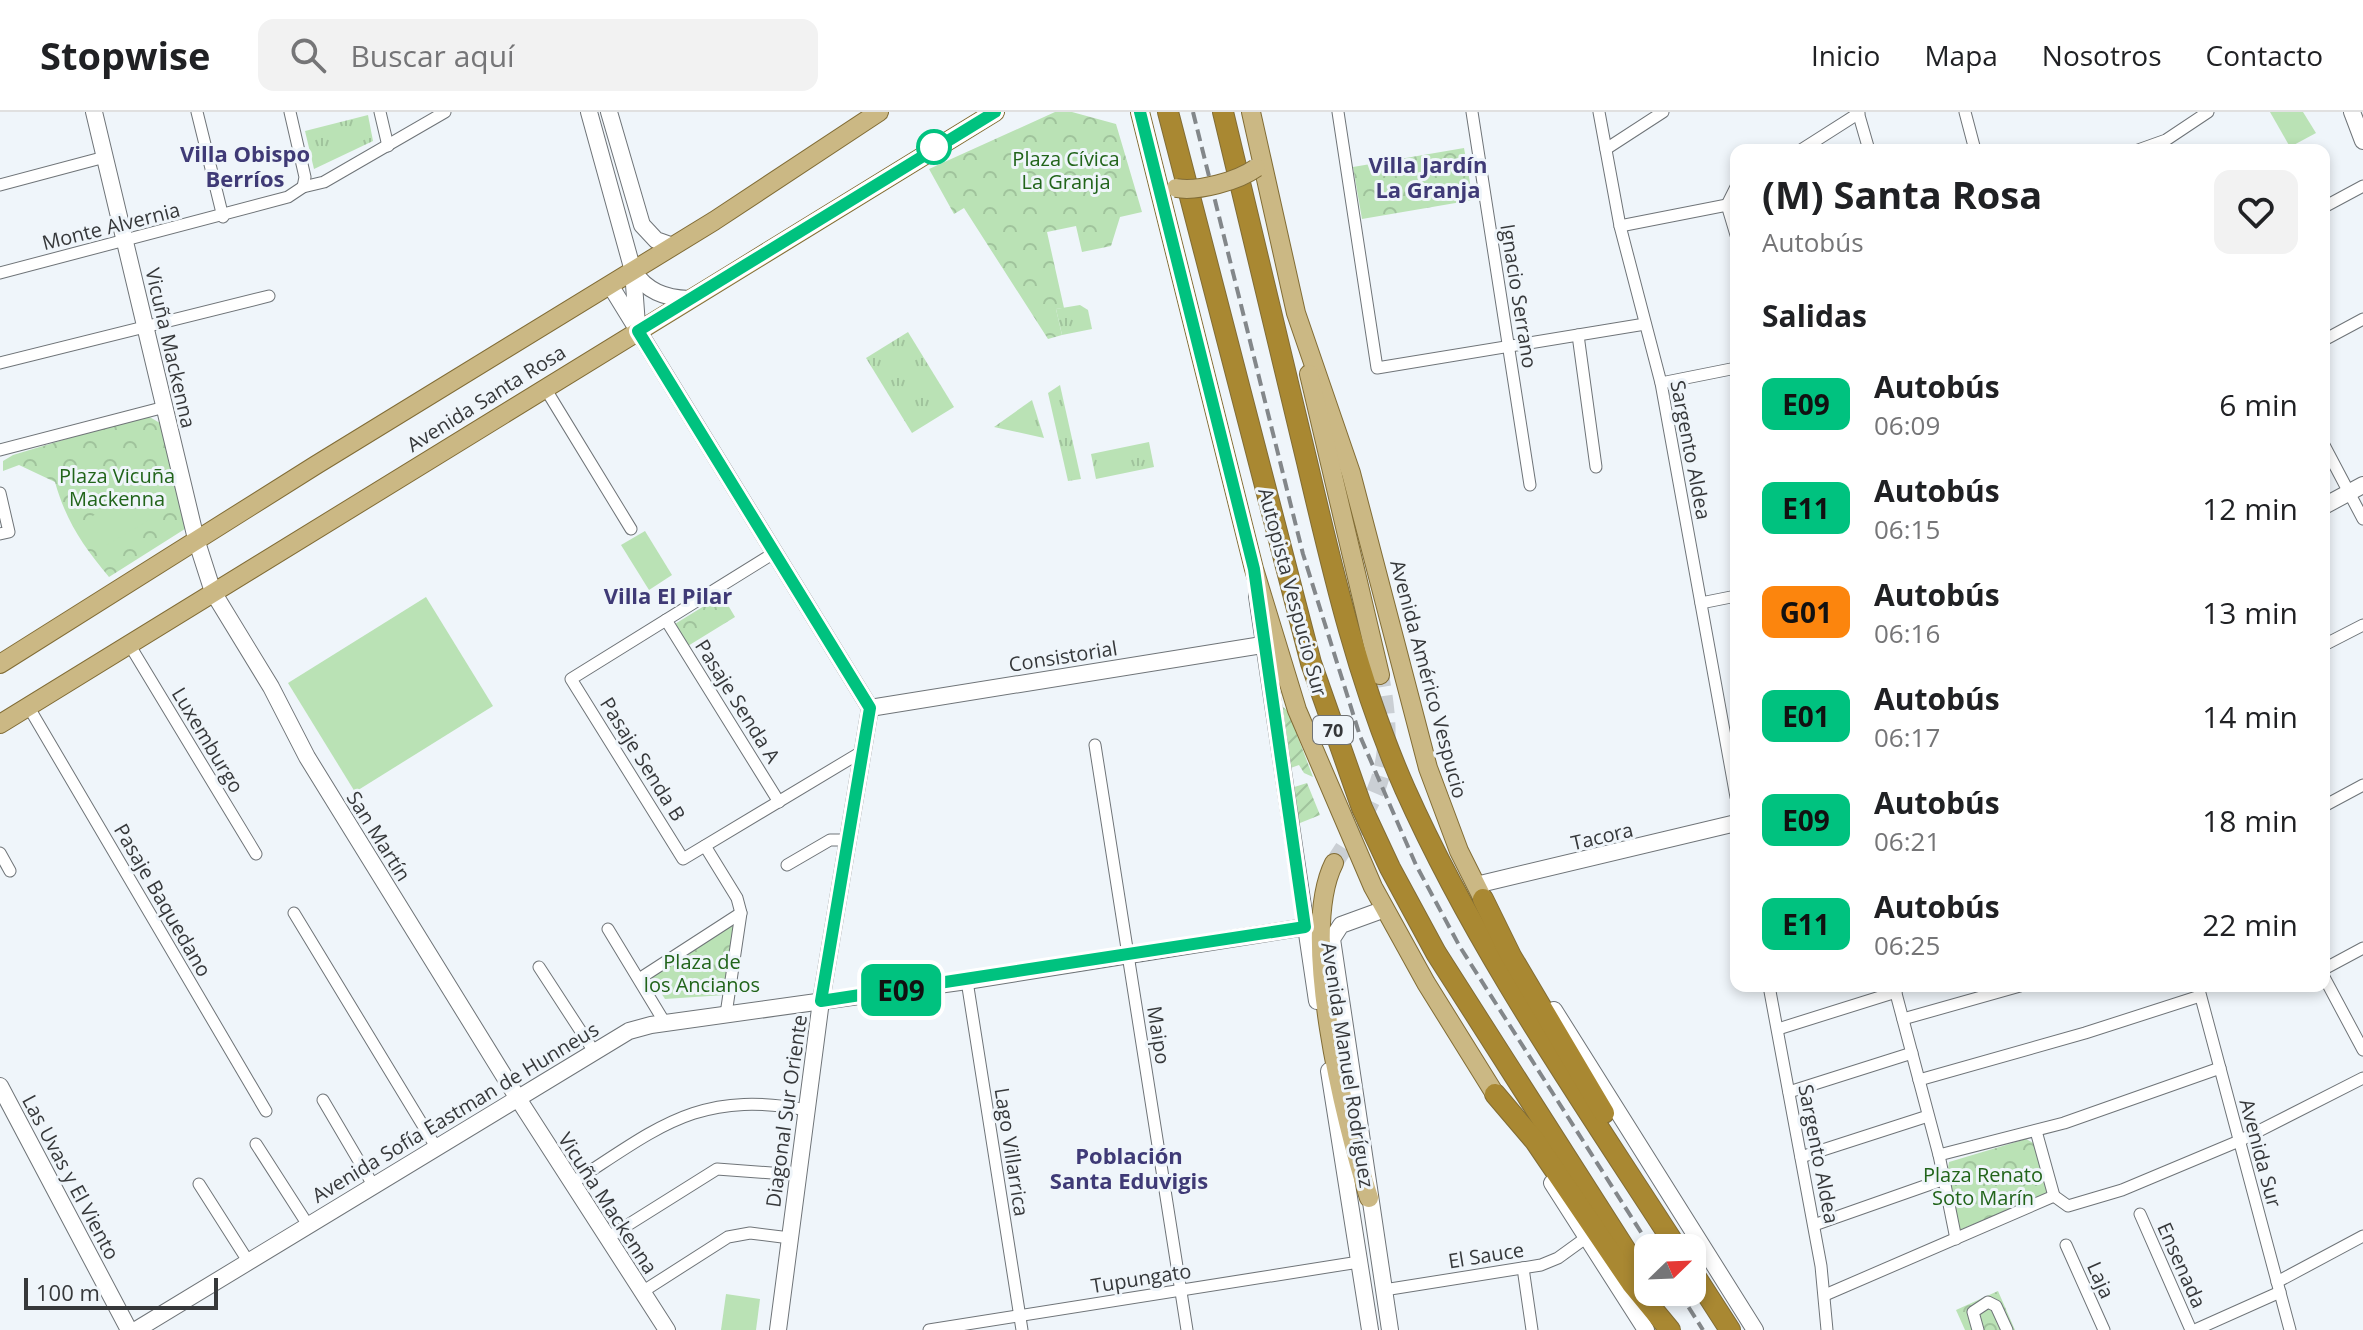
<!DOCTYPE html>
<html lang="es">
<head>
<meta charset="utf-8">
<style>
	body { margin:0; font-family:"Open Sans",sans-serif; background:#f2f2f2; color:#202124; height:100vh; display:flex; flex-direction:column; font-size:30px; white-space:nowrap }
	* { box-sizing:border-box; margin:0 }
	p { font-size:26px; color:#757577 }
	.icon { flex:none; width:44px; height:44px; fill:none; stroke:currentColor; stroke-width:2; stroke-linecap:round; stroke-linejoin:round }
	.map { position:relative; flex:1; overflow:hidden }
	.sheet { position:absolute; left:1730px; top:32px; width:600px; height:848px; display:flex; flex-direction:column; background:#fff; border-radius:16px; box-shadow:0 4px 12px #0003 }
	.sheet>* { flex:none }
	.badge { padding:0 16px; border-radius:12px; font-size:28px; line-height:52px }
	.needle { width:52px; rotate:67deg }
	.controls { position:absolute; left:1634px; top:1122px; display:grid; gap:16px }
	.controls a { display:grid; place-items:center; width:72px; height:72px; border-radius:16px; background:#fff; box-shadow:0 4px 12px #0003; font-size:40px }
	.scale { position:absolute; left:24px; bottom:20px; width:194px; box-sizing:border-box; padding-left:8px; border:4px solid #36383a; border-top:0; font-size:22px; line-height:28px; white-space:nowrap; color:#36383a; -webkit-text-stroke:6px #eff5fa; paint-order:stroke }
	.map>.badge { position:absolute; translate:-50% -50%; box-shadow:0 0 0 4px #fff }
	h2 { padding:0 32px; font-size:30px; line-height:72px }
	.round { display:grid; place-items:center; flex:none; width:84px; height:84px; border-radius:16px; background:#f2f2f2 }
	.headline { display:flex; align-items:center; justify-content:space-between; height:136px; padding:0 32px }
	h1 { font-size:38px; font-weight:700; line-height:60px }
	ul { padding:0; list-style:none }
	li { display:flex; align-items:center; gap:24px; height:104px; padding:0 32px }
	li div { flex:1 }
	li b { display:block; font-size:30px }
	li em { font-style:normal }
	li .badge { min-width:88px; font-weight:700; text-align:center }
	header { display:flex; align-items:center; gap:48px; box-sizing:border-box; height:112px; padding:0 40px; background:#fff; border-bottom:2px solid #e0e0e0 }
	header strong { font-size:38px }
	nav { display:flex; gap:44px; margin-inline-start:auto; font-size:28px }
	.search { width:560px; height:72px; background:#f2f2f2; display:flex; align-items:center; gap:20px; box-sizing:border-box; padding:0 28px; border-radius:16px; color:#757577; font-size:30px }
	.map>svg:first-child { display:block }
</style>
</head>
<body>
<header>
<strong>Stopwise</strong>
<div class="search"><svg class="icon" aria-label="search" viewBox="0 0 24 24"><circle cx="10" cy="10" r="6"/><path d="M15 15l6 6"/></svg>Buscar aquí</div>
<nav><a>Inicio</a><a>Mapa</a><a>Nosotros</a><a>Contacto</a></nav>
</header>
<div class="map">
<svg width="2363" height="1218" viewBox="0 0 2363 1218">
	<defs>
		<pattern id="grass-tufts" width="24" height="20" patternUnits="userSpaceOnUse" patternTransform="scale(2)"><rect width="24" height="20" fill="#bae2b5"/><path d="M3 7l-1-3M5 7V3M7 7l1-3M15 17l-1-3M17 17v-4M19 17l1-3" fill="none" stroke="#a0c39c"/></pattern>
		<pattern id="park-crowns" width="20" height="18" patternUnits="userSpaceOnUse" patternTransform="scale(2)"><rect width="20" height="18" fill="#bae2b5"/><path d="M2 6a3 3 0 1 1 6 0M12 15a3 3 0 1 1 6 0" fill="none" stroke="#a0c39c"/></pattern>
		<pattern id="garden-furrows" width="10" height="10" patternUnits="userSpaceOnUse" patternTransform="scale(2)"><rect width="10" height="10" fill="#bae2b5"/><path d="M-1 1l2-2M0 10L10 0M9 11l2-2" fill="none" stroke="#a0c39c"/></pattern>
	</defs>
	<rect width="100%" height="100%" fill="#eff5fa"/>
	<g fill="url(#grass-tufts)">
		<path d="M368,3L373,29L314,57L305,19Z"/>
		<path d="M1080,193L1088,198L1092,217L1062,223L1056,197Z"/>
		<path d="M908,220L954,295L912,321L866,246Z"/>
		<path d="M1060,273L1081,367L1068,369L1048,281Z"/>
		<path d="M1032,288L1044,326L994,315Z"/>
		<path d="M1149,330L1154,355L1096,367L1091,342Z"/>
	</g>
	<g fill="url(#park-crowns)">
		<path d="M1055,0H1072L1116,12L1142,100L1120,105L1111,134L1082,140L1076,114L1047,120L1064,196L1056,197L1062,223L1048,227L964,96L954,102L929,57Z"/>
		<path d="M1464,36L1473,88L1362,107L1353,55Z"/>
		<path d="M146,303L160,311L188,415L109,465C83,434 66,409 55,370L19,353L3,359V349L13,343Z"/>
		<path d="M722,483L735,505L683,537L670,515Z"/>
		<path d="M736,809L725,883L665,887L650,864Z"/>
		<path d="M2026,1027L2037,1033L2047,1082L1957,1119L1946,1068L1949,1050Z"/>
		<path d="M1998,1179L2015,1218H1965L1956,1198Z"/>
	</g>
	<g fill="url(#garden-furrows)">
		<path d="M1283,595L1288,599L1313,665L1304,661L1299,653L1285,658L1280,596Z"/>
		<path d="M1307,671L1320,703L1295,713L1288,677Z"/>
	</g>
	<g fill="#bae2b5">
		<path d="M2270,0H2303L2316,21L2290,35Z"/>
		<path d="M135,380L151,407L105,434L89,406Z"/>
		<path d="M645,419L672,463L649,478L621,433Z"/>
		<path d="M426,485L493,594L355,680L288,571Z"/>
		<path d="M726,1182L760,1187L756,1218H721Z"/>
	</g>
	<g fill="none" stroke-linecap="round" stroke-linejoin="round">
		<path stroke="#cacfd4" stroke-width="18" stroke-dasharray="18 9" stroke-linecap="butt" d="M1334,751C1381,679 1397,652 1380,563"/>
		<defs>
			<g id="street">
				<path d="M197,0L223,105"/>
				<path d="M290,0L305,65L303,75"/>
				<path d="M380,0L388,34"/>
				<path d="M1338,0L1377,256L1645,212"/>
				<path d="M1472,0L1530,373"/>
				<path d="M1599,0L1620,114L1661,271L1736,685"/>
				<path d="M1858,0L1869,38"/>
				<path d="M1965,0L1975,38"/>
				<path d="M1606,37L1663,0"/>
				<path d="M1801,38L1859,1"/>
				<path d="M2138,38L2166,28L2208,0"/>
				<path d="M0,73L105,45"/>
				<path d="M1736,75L1727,93L1736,123"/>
				<path d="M2324,95L2363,74"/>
				<path d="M1620,114L1727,93"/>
				<path d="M0,161L288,85L303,75L324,70L445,0"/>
				<path d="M1578,223L1596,355"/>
				<path d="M2324,228L2363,207"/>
				<path d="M0,251L269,184"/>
				<path d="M1661,271L1736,256"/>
				<path d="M545,276L631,417"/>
				<path d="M2324,333L2363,407"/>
				<path d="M0,338L165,295"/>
				<path d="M0,381L9,420L0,422"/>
				<path d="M774,441L571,567L683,747L863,639"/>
				<path d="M1701,491L1736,484"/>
				<path d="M666,508L779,690"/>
				<path d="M129,532L256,742"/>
				<path d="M2324,533L2363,513"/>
				<path d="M28,594L266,999"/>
				<path d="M1095,633L1187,1218"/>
				<path d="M2324,694L2363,673"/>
				<path d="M705,734L737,786L741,801L726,902"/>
				<path d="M0,741L10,759"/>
				<path d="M787,753L830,728H848"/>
				<path d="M294,801L436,1035"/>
				<path d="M608,817L665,911"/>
				<path d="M539,855L593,938"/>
				<path d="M2324,857L2363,836"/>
				<path d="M2324,865L2363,938"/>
				<path d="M639,867L741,801"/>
				<path d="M967,869L1022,1218"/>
				<path d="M1769,874L1821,1154L1827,1218"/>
				<path d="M1894,874L1939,1043L1956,1127"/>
				<path d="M2198,874L2290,1218"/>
				<path d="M1903,907L2020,874"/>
				<path d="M1778,917L1896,880"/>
				<path d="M1919,968L2085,921L2200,884"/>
				<path d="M1789,980L1912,941"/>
				<path d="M323,988L373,1073"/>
				<path d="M2036,1019L2054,1084"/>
				<path d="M256,1032L308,1113"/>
				<path d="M1939,1043L2064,1011L2220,956"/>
				<path d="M1801,1045L1928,1004"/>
				<path d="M572,1071C658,1016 698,977 807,998"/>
				<path d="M199,1072L248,1149"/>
				<path d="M2054,1084L2068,1094L2122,1078L2239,1029L2363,966"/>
				<path d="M2140,1102L2191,1218"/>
				<path d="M1814,1113L1942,1068"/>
				<path d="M607,1126L717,1057L798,1063"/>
				<path d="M2066,1133L2104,1218"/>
				<path d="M1523,1156L1532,1218"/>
				<path d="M2277,1170L2363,1124"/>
				<path d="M1384,1178L1541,1153L1558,1146L1587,1125"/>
				<path d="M642,1180L728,1125L750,1121L790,1126"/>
				<path d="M1825,1183L2054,1084"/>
				<path d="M929,1218L1359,1150"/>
				<path d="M1978,1218L1973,1200L1988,1190L1996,1194L2007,1218"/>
				<path d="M2195,1218L2280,1180"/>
			</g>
			<g id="secondary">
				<path d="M94,0L196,427L213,480L271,575L307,645L517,985L667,1218"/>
				<path d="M589,0L633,159L637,213"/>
				<path d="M609,0L642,113L656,128L673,134"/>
				<path d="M2352,0L2363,29"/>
				<path d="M633,159C647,179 664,186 689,187"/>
				<path d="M610,173L870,596"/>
				<path d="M2324,394L2363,373"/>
				<path d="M1257,484L1317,889"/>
				<path d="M870,596L1262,533"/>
				<path d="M1476,773L1736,711"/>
				<path d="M1385,797L1341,813L1332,827L1390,1218"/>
				<path d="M1554,898L1755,1218"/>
				<path d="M1329,959L1370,1218"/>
				<path d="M0,974L129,1218"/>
				<path d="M1552,1071L1646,1218"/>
				<path d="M136,1218L629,919L651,913L967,869L1305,815"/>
				<path d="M778,1218L821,889L870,596"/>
			</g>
			<g id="primary">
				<path d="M1140,0L1254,457L1297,598L1373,775L1426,871L1495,982"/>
				<path d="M1251,0L1296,201L1351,361L1428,656L1459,739L1483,787"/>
				<path d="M1309,262L1380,563"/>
				<path d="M0,552L316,353L714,109L879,0"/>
				<path d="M0,612L995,0"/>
				<path d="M1334,751C1298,822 1345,1010 1369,1086"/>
			</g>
			<g id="highway">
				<path d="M1168,0L1311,551L1362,696L1390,756L1436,841L1648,1173"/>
				<path d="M1223,0C1251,117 1279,234 1307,350C1333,461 1359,573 1405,677C1478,840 1581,987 1677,1136"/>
				<path d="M1483,787L1511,844L1604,1001"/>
				<path d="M1495,982L1535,1029L1632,1172L1670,1218"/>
				<path d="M1692,1159L1730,1218"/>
			</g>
		</defs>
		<use href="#street" stroke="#6f7478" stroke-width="13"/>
		<use href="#secondary" stroke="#6f7478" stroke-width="18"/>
		<use href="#primary" stroke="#816c35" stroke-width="20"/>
		<use href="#highway" stroke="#816c35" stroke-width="22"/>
		<use href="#street" stroke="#fff" stroke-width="11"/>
		<use href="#secondary" stroke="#fff" stroke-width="16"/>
		<use href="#primary" stroke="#cbb884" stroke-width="18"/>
		<use href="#highway" stroke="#a98832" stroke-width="20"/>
		<g stroke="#83878a" stroke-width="4" stroke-dasharray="12 6" stroke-linecap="butt">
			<path d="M1193,0L1303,442L1360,624L1416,753L1460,835L1651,1136"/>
			<path d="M1679,1180L1703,1218"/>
		</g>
		<defs>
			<path id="primary-bridge" d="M1176,76C1198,80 1238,69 1256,56"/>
		</defs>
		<use href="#primary-bridge" stroke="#816c35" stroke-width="20" stroke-linecap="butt"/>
		<use href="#primary-bridge" stroke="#cbb884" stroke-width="18"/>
	</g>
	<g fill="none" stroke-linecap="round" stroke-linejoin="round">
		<defs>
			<path id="line" d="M995,0L638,219L870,596L821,889L1305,815L1254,457L1140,0"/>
		</defs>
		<use href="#line" stroke="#fff" stroke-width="18"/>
		<use href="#line" stroke="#00c27f" stroke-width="12"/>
	</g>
	<circle fill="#fff" stroke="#00c27f" stroke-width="4" cx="934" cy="35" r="16"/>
	<g text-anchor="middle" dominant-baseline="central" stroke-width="6" stroke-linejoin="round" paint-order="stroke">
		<rect fill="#eff5fa" stroke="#6e7174" stroke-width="2" x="1313" y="604" width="40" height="28" rx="6"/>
		<g font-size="18" font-weight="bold" fill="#36383a">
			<text x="1333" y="618">70</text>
		</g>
		<g font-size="20" fill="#21641a" stroke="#eff5fa">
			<text x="1066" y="46">Plaza Cívica<tspan x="1066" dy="23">La Granja</tspan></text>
			<text x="117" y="363">Plaza Vicuña<tspan x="117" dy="23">Mackenna</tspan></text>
			<text x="702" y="849">Plaza de<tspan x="702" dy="23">los Ancianos</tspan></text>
			<text x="1983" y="1062">Plaza Renato<tspan x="1983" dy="23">Soto Marín</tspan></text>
		</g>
		<g font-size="20" fill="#36383a" stroke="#eff5fa">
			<text transform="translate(111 114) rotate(-14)">Monte Alvernia</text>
			<text transform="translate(1519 184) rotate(81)">Ignacio Serrano</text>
			<text transform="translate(171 236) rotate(77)">Vicuña Mackenna</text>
			<text transform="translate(486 286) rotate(-32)">Avenida Santa Rosa</text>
			<text transform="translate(1691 338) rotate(79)">Sargento Aldea</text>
			<text transform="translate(1293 480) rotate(75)">Autopista Vespucio Sur</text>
			<text transform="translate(1063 544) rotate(-9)">Consistorial</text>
			<text transform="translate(1429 567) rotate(75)">Avenida Américo Vespucio</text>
			<text transform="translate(738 589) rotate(58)">Pasaje Senda A</text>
			<text transform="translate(208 628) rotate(59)">Luxemburgo</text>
			<text transform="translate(643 647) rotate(58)">Pasaje Senda B</text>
			<text transform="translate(379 724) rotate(58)">San Martín</text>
			<text transform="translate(1602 724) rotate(-13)">Tacora</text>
			<text transform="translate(163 788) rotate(60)">Pasaje Baquedano</text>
			<text transform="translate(1159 923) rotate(81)">Maipo</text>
			<text transform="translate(1348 953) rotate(81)">Avenida Manuel Rodríguez</text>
			<text transform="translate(786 999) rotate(-82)">Diagonal Sur Oriente</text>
			<text transform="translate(455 1000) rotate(-31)">Avenida Sofía Eastman de Hunneus</text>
			<text transform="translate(1012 1040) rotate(81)">Lago Villarrica</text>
			<text transform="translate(2261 1041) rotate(75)">Avenida Sur</text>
			<text transform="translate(1819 1042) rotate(79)">Sargento Aldea</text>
			<text transform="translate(71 1065) rotate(62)">Las Uvas y El Viento</text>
			<text transform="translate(608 1091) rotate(57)">Vicuña Mackenna</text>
			<text transform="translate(1486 1143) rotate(-9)">El Sauce</text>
			<text transform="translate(2182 1153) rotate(66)">Ensenada</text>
			<text transform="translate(1141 1166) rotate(-9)">Tupungato</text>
			<text transform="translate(2101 1168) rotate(66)">Laja</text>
		</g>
		<g font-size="22" font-weight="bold" fill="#3f3a76" stroke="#eff5fa">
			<text x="245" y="41">Villa Obispo<tspan x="245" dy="25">Berríos</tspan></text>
			<text x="1428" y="52">Villa Jardín<tspan x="1428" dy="25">La Granja</tspan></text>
			<text x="668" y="483">Villa El Pilar</text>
			<text x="1129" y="1043">Población<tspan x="1129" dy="25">Santa Eduvigis</tspan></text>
		</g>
	</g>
</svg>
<div class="controls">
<a><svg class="needle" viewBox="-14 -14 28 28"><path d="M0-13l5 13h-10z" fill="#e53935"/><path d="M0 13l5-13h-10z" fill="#757577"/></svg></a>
</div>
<div class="scale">100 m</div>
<b class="badge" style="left:901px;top:878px;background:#00c27f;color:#111">E09</b>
<section class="sheet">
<div class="headline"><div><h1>(M) Santa Rosa</h1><p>Autobús</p></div><a class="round"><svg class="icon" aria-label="heart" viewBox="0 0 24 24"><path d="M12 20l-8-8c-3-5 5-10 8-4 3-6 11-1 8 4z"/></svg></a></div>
<h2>Salidas</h2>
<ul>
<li><span class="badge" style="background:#00c27f;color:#111">E09</span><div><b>Autobús</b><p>06:09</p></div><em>6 min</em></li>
<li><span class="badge" style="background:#00c27f;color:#111">E11</span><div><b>Autobús</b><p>06:15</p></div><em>12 min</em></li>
<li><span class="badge" style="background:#fc850d;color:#111">G01</span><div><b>Autobús</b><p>06:16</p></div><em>13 min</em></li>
<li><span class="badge" style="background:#00c27f;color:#111">E01</span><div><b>Autobús</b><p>06:17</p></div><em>14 min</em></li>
<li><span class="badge" style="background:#00c27f;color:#111">E09</span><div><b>Autobús</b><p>06:21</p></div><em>18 min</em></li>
<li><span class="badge" style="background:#00c27f;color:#111">E11</span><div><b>Autobús</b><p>06:25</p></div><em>22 min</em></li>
</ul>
</section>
</div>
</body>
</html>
